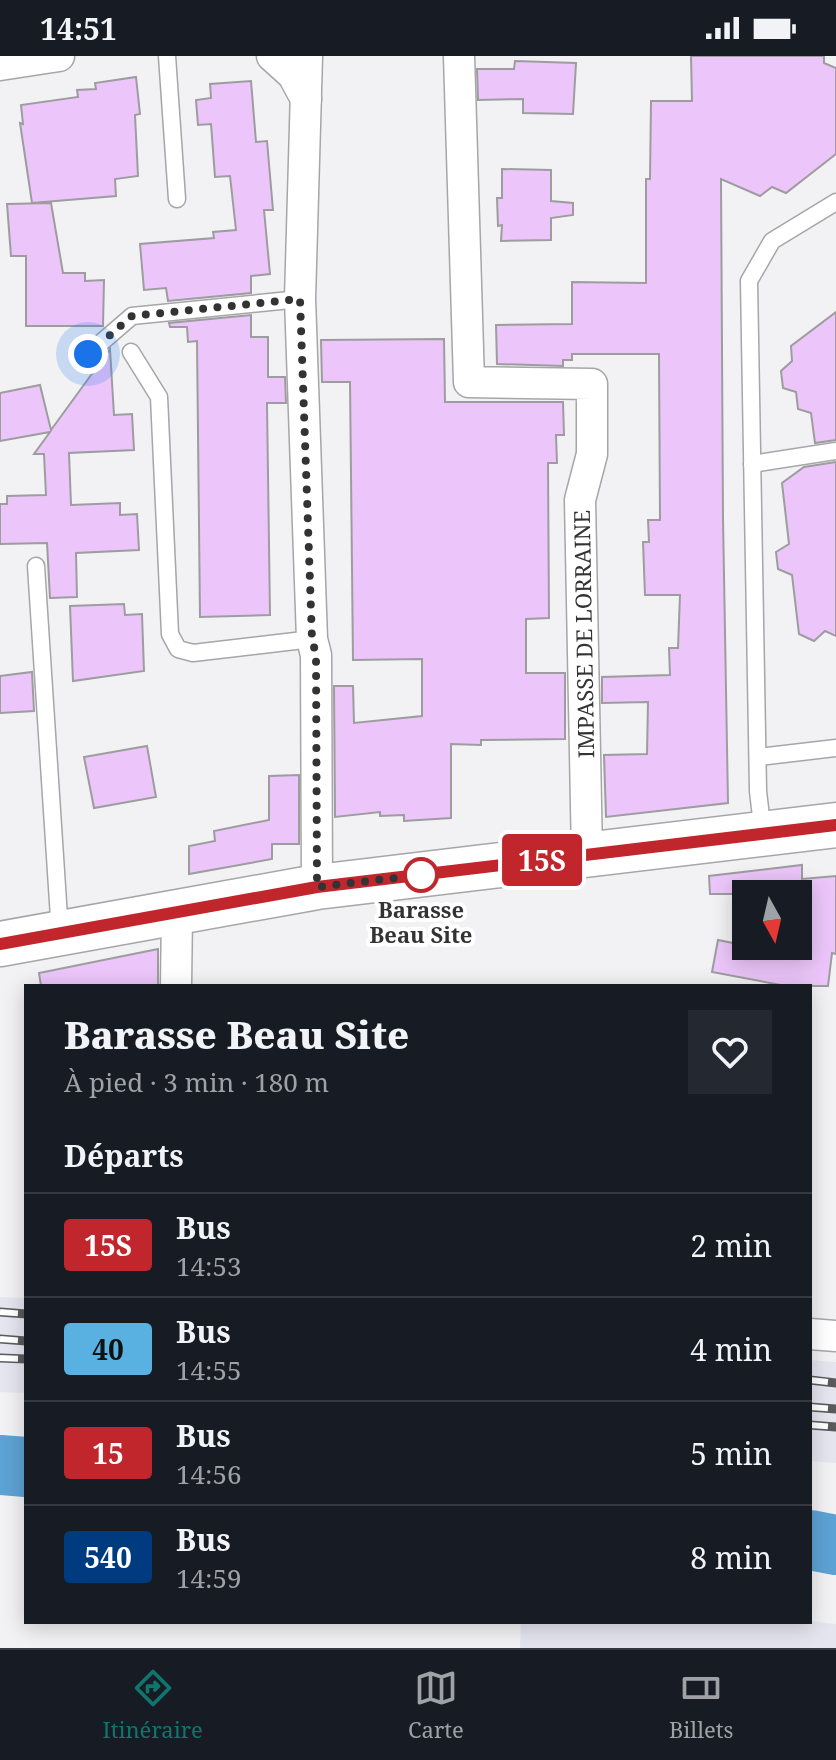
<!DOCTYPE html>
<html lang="fr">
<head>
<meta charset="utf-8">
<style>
	body { margin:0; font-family:"Noto Serif",serif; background:#242831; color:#f1f3f6; height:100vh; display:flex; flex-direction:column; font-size:30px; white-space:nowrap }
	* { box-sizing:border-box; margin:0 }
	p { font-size:26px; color:#9ea1a6 }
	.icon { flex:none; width:44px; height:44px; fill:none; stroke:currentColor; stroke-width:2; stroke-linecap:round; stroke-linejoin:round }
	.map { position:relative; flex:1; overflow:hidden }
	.details { position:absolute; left:24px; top:928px; width:788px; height:640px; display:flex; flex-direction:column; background:#171b24; border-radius:0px; box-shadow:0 4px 20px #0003 }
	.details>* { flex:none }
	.badge { padding:0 16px; border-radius:6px; font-size:28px; line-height:52px }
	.needle { width:52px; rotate:172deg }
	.fabs { position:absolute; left:732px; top:824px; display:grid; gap:16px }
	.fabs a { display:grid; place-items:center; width:80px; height:80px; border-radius:0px; background:#171b24; box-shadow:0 4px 20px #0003; font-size:40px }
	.you { position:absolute; width:40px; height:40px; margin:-20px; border:6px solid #fff; border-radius:50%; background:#1a73e8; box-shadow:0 0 0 12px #1a73e833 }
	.map>.badge { position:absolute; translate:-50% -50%; box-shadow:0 0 0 4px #fff }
	h2 { padding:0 40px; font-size:30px; line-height:72px }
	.round { display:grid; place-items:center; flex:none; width:84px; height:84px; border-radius:0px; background:#242831 }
	.head { display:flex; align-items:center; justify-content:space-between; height:136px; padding:0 40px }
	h1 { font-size:38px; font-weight:800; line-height:60px }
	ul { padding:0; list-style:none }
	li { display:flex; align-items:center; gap:24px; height:104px; padding:0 40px; border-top:2px solid #363941 }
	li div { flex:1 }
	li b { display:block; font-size:30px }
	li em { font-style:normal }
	li .badge { min-width:88px; font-weight:700; text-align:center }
	.status { display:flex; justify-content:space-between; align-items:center; height:56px; padding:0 40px; background:#171b24; direction:ltr }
	.status svg { height:22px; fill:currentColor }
	.dock { display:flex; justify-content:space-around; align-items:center; height:112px; border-top:2px solid #363941; background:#171b24; font-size:22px; color:#9ea1a6 }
	.dock a { display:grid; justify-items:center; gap:4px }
	.dock .active { color:#0f766e }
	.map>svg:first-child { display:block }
</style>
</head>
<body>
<div class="status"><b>14:51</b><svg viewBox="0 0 49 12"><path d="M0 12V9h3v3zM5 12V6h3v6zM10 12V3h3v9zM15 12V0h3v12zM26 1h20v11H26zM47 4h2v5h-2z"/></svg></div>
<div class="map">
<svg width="836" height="1592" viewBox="0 0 836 1592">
	<rect width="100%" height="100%" fill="#f2f2f5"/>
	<g fill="#e4e5ef">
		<path d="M0,1241L26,1242V1337L0,1336Z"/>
		<path d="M810,1304L836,1306V1407L810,1405Z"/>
		<path d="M810,1565L836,1568V1592H520L521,1566Z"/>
	</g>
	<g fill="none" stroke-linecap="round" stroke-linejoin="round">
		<g stroke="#5da2d4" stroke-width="60">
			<path d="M0,1409L26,1411"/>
			<path d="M810,1484L836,1489"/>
		</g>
	</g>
	<g fill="#ecc6fa" stroke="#9d9c9e" stroke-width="2">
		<path d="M691,0H824V7L836,12V98L786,137L772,131L760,140L721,123L723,462L728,747L606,761L604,699L647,698L648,646L602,647V621L670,619L669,592H678L680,539H645L643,486H649L648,464H660L659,298H572V304H563V310L497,308L496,269L572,268V226L646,227V123H650L651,45H692Z"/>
		<path d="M515,5L576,7L573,58L523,57V43L478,44L477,13H514Z"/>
		<path d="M136,21L140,58L135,59L138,120L115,123L116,140L32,147L20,67L23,68L21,49L78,41L77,34L96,33L95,27Z"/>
		<path d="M251,25L256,86L267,85L273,154H264L270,218L251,220V237L168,245L166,232L144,234L140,188L214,182L213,176L236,174L230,120L215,121L211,68L198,69L196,44L211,42L210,28Z"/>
		<path d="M502,113L551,114V145L573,147V159L551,162V184L501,185L502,169L498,170L497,142H502Z"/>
		<path d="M51,147L63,217H85V225L104,224L103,270H26V200H11L7,148Z"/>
		<path d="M836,256V384L815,387L811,357L798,353L796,336L783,332L781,315L792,305L791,290Z"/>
		<path d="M251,259V281H268V321H285L286,347H267L270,559L200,561L197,285L188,286L187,271H170L169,267Z"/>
		<path d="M444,283L445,346H563L564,379H556L557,407H548L549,562L526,563V617H565V683L481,684V689L451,688V762L404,765V759L380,760V756L335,761L334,630H353L354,667L422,660V603L353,604L350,326H322L321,284Z"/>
		<path d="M110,293L114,359L132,358L134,394L69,397L71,449L120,447V459L137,458L139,494L76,497L77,541L50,542L47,487L0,488V448H7V440L46,439L44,398H34L50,376L0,385V337L40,329L51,374Z"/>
		<path d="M836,406V580L825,575L814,585L799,578L792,519L778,513L776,496L789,488L782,427L804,411Z"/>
		<path d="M124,548L125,559L142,558L144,615L73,625L70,550Z"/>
		<path d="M32,616L34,655L0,657V620Z"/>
		<path d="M147,690L156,741L94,752L84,701Z"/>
		<path d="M299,719V788H272V803L189,818V790L215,785L214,775L269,764V720Z"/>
		<path d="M802,809V823L836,820V898L832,897L828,930H786L712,916L718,884L798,900V838H710L709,820Z"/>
		<path d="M158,893V930H41L39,917Z"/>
	</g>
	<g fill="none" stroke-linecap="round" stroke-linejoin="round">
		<defs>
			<g id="lane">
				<path d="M167,0L177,143"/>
				<path d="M131,296L159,341L170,578L178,593L193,597L312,583"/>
				<path d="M88,298L132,260L300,243"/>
				<path d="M752,408L836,395"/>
				<path d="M36,510L60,877"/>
				<path d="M759,701L836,692"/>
				<path d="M763,778L758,735L749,225L772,185L836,146"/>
			</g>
			<g id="street">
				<path d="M272,0L293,19L306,43"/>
				<path d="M307,0L300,243L312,583L316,599L317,831"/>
				<path d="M459,0L469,326L592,328V398L580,444L587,799"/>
				<path d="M0,9L59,0"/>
				<path d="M176,930L177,856"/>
				<path d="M810,1278L836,1280"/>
			</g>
			<path id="secondary" d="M0,888L317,831L836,769"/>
		</defs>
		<use href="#lane" stroke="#a6a6a9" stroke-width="19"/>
		<use href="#street" stroke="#a6a6a9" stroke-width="33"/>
		<use href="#secondary" stroke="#a6a6a9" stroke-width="47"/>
		<use href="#lane" stroke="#fff" stroke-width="16"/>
		<use href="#street" stroke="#fff" stroke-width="30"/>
		<use href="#secondary" stroke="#fff" stroke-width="44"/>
		<defs>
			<g id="rail">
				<path d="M0,1256L26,1258"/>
				<path d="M0,1283L26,1285"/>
				<path d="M0,1302L26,1303"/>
				<path d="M810,1324L836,1327"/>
				<path d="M810,1351L836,1353"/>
				<path d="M810,1369L836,1371"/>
			</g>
		</defs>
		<use href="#rail" stroke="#5a5a5c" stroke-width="9"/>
		<use href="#rail" stroke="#fff" stroke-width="6" stroke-dasharray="18" stroke-linecap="butt"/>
	</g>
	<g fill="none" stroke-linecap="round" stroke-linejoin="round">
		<defs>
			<path id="line" d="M0,888L317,831L836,769"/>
		</defs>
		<use href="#line" stroke="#fff" stroke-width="18"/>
		<use href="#line" stroke="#c0262c" stroke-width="12"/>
		<path stroke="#333334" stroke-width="8" stroke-dasharray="0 14.4" d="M88,298L132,260L300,243L312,583L316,599L317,831L421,819"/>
	</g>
	<circle fill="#fff" stroke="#c0262c" stroke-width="4" cx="421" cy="819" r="16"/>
	<g text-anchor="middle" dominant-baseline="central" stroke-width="8" stroke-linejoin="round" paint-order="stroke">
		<g font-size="22" fill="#333334" stroke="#fff">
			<text transform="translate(583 578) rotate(-91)">IMPASSE DE LORRAINE</text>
		</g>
		<g font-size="22" font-weight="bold" fill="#333334" stroke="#fff">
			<text x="421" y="853">Barasse<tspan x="421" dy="25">Beau Site</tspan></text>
		</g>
	</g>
</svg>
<div class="fabs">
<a><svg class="needle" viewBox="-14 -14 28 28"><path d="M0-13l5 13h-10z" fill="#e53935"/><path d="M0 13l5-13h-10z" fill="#9ea1a6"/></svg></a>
</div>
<div class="you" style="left:88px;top:298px"></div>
<b class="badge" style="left:542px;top:804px;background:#c0262c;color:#fff">15S</b>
<section class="details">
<div class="head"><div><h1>Barasse Beau Site</h1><p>À pied · 3 min · 180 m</p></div><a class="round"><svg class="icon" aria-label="heart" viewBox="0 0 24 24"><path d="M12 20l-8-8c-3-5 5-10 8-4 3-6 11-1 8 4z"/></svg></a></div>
<h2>Départs</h2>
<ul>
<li><span class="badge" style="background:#c0262c;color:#fff">15S</span><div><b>Bus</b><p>14:53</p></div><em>2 min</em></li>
<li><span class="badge" style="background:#58b1e0;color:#111">40</span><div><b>Bus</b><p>14:55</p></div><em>4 min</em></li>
<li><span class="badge" style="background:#c0262c;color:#fff">15</span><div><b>Bus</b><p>14:56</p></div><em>5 min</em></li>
<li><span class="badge" style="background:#003b80;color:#fff">540</span><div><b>Bus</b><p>14:59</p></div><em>8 min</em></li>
</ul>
</section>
</div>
<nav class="dock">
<a class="active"><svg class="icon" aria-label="directions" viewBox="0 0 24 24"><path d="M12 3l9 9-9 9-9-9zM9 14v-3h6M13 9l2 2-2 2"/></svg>Itinéraire</a>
<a><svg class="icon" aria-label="map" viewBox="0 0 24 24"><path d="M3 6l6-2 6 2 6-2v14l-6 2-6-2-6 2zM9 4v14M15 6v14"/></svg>Carte</a>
<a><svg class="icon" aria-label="tickets" viewBox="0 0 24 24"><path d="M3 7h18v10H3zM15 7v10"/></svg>Billets</a>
</nav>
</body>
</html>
